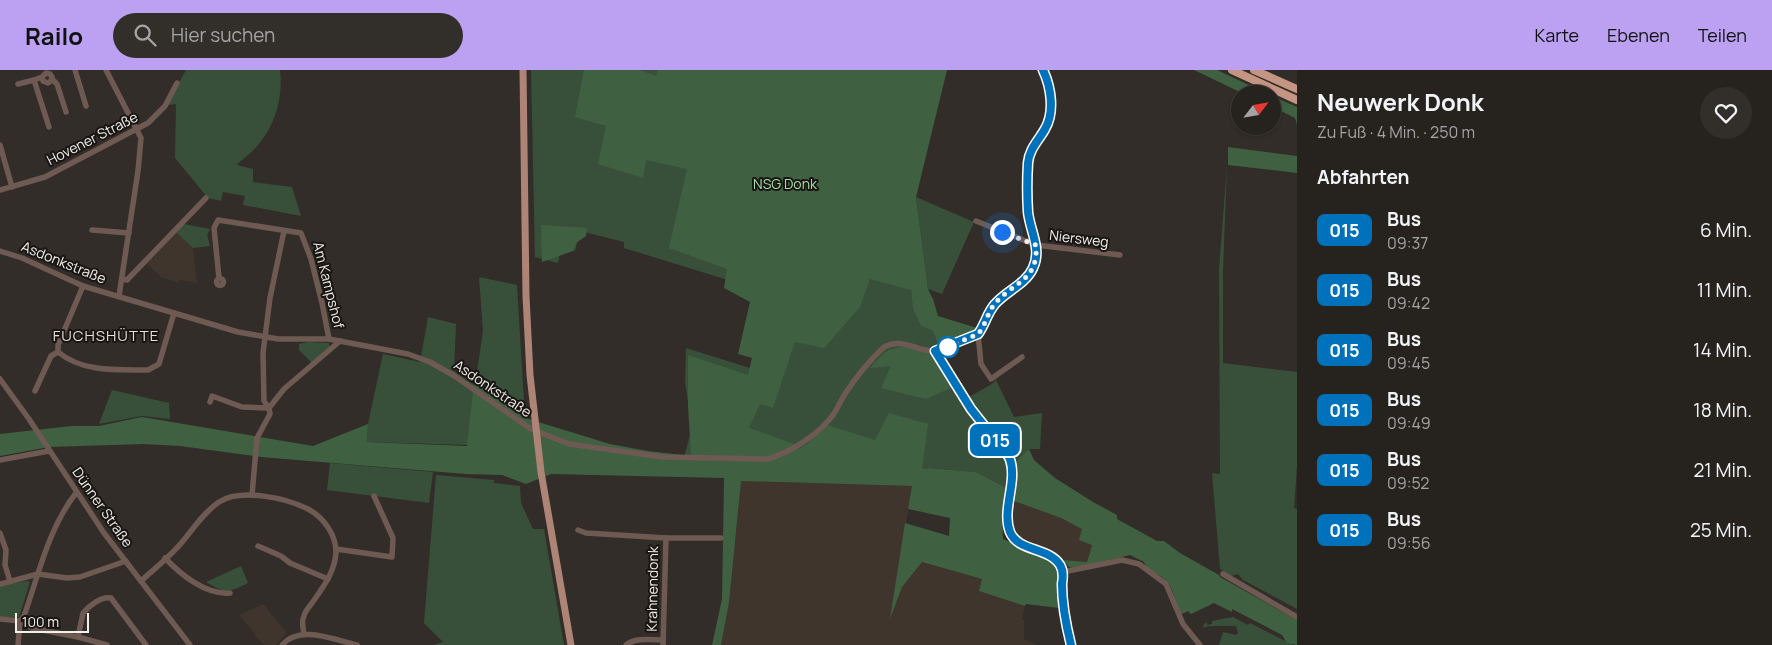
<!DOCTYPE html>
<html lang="de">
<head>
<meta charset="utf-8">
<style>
	body { margin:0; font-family:Manrope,sans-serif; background:#322f2b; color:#f1f3f6; height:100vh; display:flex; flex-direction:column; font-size:19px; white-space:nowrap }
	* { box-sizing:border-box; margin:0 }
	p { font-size:16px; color:#a4a4a4 }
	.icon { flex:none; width:28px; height:28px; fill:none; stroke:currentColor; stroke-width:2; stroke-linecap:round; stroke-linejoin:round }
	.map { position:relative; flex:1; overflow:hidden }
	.sheet { display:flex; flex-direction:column; background:#26221e; width:475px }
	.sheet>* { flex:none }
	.badge { padding:0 10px; border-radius:8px; font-size:18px; line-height:32px }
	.needle { width:32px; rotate:59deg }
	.tools { position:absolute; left:1231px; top:15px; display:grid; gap:10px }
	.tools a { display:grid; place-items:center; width:50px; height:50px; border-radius:50%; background:#26221e; box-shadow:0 1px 4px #0004,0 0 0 1px #423f3c; font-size:25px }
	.scale { position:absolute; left:15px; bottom:12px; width:74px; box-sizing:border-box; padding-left:5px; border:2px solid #f2efec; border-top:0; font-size:14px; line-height:18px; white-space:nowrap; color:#f2efec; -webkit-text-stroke:4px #181513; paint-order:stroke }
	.you { position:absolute; width:25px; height:25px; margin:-12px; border:4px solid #fff; border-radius:50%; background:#1a73e8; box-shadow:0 0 0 8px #1a73e833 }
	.map>.badge { position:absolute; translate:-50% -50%; box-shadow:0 0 0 2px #fff }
	h2 { padding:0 20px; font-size:19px; line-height:45px }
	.round { display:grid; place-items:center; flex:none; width:52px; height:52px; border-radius:26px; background:#322f2b }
	.headline { display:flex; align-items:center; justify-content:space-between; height:85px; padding:0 20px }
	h1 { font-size:24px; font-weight:700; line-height:38px }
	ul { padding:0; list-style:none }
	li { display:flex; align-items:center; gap:15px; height:60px; padding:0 20px }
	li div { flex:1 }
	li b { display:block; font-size:19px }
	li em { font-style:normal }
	li .badge { min-width:55px; font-weight:700; text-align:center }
	header { display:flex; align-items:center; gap:30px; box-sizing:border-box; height:70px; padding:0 25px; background:#bca0f2; color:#111 }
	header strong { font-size:24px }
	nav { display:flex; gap:28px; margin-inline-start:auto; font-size:18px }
	.search { width:350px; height:45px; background:#322f2b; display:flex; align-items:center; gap:12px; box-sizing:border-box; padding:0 18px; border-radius:28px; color:#a4a4a4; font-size:19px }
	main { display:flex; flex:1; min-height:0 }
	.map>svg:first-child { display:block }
</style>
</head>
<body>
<header>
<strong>Railo</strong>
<div class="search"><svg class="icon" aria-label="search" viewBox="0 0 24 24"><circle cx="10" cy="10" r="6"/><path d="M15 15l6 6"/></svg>Hier suchen</div>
<nav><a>Karte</a><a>Ebenen</a><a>Teilen</a></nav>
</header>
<main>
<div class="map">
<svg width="1297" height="575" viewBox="0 0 1297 575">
	<rect width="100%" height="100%" fill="#322d28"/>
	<g fill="#3f352c">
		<path d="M176,162L193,178L197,213L179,210L178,213L161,207L147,194Z"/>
		<path d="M741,411L912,416L891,546L902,517L922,492L982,509L979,521L1025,536L1022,549L1024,550V569L1037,575H721L729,533Z"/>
		<path d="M1014,431L1061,448L1083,459L1092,475L1087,492L1063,490L1055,485L1018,470L1012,457Z"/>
		<path d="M263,534L287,563L276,575H265L255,567V564L239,545Z"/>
	</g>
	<g fill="#38503a">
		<path d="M186,0H280C283,27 276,54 258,75C253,82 244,88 237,94L240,96L253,99V112L292,117L301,146L243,135L245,126L223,122L221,131L208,128L175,88L176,34L167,35Z"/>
		<path d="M531,0H922L905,196L914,235L932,260L939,276L931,279L943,300L982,359L1009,395L1007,418L976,402L930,398L929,399H900L683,391L690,365L693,366L685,312L686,278L753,299L755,226L728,210L624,178V172L580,161L575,181L561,178L558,193L535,187Z"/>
		<path d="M1227,95L1223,200V293L1297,302V396L1294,438L1297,439V539L1243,510L1238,504L1231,506L1220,499L1212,403L1220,404L1219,200Z"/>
		<path d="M916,127L974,152L942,224L928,219Z"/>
		<path d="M184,154L210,159L207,165L210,176L193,178L176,162Z"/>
		<path d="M479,207L517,215L525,349L470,375L367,372L368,354L383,284L420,292L428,247L456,254L454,301L475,315L483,261Z"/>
		<path d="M308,272L329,273L330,278L313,294L299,280V274Z"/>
		<path d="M996,310L1014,347L1042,343L1040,379H1029L1014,393C1000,370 981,351 967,328L992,314Z"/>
		<path d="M112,320L169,333L170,349L142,346L99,354Z"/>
		<path d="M330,393L433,402L429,433L327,420Z"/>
		<path d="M436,405L494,410V413L520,416L521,433L533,459H544L564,575H433L443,572L424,553Z"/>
		<path d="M241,496L248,513C227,523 226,524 206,512Z"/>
		<path d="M27,511L30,512L19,547H0V515Z"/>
		<path d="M1233,547L1248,555L1250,553L1293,575H1219L1223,562L1236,565L1238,563L1236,556H1209L1203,558L1204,554L1207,552V555L1212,554V551Z"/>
	</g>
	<g fill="#3f6142">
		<path d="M584,0H640L656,6L658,0H947L916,127L928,219L933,229L938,246L977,258L972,262L939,276L932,260L921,256L913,238L911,220L870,209L860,237L824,278L795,272L773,338L760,334L749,358L797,375L799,379L808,373L827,355L875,370L889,343L928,354L922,399H928L929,398L976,402L1007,418L1005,444H1002L1003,469L1053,490L1058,496L1059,538L1026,534L1025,536L979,521L982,509L922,492L902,517L890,549L905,453L949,466L950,448L908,439L912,416L741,411L729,533L721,575H712L722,529L724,408L551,404L526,414L502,405L466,404L261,387L180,376L143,374L49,377L0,386V364L71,356H99L142,347L313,376L368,354L367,372L467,376L474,313L525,348L610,374L648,381L691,386L688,336V285L748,305L752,288L738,284L750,232L724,218L727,199L669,178L687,99L646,90L643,108L598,94L606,56L575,47Z"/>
		<path d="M1194,0H1217L1268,24H1244Z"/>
		<path d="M1272,26L1297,37V55L1295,48L1273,37Z"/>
		<path d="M1228,77L1297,86V103L1228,95Z"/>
		<path d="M541,155L587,158L586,166L576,173L573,181L542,192Z"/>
		<path d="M908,276L930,279L953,317L926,329L881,318L891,296L870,298C885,281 886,279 908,276Z"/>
		<path d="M1029,379L1034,390L1055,408L1093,432L1117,445V449L1157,471H1164L1180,483L1219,505L1220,507L1297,550V575L1287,573L1282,565L1232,539V542L1214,533L1191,544L1188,541L1180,545C1177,535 1174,523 1169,514C1163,504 1148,503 1144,492L1130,485L1077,498L1069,497L1063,490L1087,492L1092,475L1079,470L1082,459L1061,448L1014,431V393Z"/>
	</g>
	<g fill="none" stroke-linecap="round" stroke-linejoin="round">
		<g stroke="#6e5a53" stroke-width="5.5">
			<path d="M75,0L86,36"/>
			<path d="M106,0L141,68L138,101L119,226"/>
			<path d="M42,7L43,11L48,13L51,11L52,7L50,4L46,3L42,7L34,10L49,57"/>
			<path d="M52,9L57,14L66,42"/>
			<path d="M18,14L34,10"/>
			<path d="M0,75L12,117"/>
			<path d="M0,120L45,107L148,53L165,36L177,13"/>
			<path d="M976,151L1036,175L1120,185"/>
			<path d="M92,160L129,163"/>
			<path d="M0,181L22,188L83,216L238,262L278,269H329L408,284L430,292L453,305L531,359L569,374L663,387L768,389C790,382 813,368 829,350C836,343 839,333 845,324C856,307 869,291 884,277C902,267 916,281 934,281C948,280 965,270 978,264C985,255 987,243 995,234C1006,221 1026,214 1033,198C1042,179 1030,161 1028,142C1027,126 1027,109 1028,93C1029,79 1039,70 1045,59C1055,42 1051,17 1043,0"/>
			<path d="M219,208L214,158L218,150L301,163L311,189L322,233L329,269"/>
			<circle cx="220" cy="212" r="3.5"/>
			<path d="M122,209L127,210L206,128"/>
			<path d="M83,216L58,275V282C81,301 112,300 140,300H148L159,294L174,243"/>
			<path d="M978,264L981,294L991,309L1022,287"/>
			<path d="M935,281L971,339L1009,387C1018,410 1001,440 1010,462C1018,482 1049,477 1060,495C1064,501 1063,508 1062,514C1062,535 1066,555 1071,575"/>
			<path d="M0,309L29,349L104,463L190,575"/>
			<path d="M35,321L51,286L58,282"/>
			<path d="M210,332L212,326L242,337L269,338"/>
			<path d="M269,338L284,319L340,271"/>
			<path d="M0,390L49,381"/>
			<path d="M252,425L257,368L270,344L269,338L264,331L263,283L270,228L284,161"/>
			<path d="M578,460L586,463L666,468H721"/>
			<path d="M0,463L6,480L5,495L10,511"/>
			<path d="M258,476L281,486L290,493L328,509"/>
			<path d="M336,479L392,487L393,468L374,426"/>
			<path d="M165,488C181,505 206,525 230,523"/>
			<path d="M1063,502L1122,490L1139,494L1166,514L1183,554L1200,575"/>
			<path d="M1223,504L1297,547"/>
			<path d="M141,511C155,498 171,486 183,471C194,458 204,442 219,432C241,418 286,428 308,439C323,447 336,464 336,482C335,502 323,517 312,533C309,537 305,541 304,546C301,551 303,558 304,564"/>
			<path d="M0,514L38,504L67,508L80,507L126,491"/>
			<path d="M0,549L20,551L32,558L78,567L107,575"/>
			<path d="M20,551L24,546C39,504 48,459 76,423"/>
			<path d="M78,567L83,543C89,536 101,526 111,528L146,575"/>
			<path d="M18,575L20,551"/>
			<path d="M282,575C300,554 334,570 357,575"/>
			<path d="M626,575C635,567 652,570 663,570"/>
			<path d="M663,575L666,468"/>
		</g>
		<path stroke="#ad8476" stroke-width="7" d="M523,0L526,226L530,305L541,402L571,575"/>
		<g stroke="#c59584" stroke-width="8">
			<path d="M1232,0L1297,30"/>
			<path d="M1254,0L1297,19"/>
		</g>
	</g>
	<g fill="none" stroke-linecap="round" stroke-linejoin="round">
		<defs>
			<path id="line" d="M1043,0C1051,17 1055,42 1045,59C1039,70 1029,79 1028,93C1027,109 1027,126 1028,142C1030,161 1042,179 1033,198C1026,214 1006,221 995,234C987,243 985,255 978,264L935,281L971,339L1009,387C1019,410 1001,439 1010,462C1018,482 1049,477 1060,495C1064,501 1063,508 1062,514C1062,535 1066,555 1071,575"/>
		</defs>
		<use href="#line" stroke="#fff" stroke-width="11"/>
		<use href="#line" stroke="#0072bc" stroke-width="8"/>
		<path stroke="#f2efec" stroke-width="5" stroke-dasharray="0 9" d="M948,277L978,264C985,256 987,245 993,236C1011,212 1039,212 1036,175L1002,162"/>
	</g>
	<circle fill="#fff" stroke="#0072bc" stroke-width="2.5" cx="948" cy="277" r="10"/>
	<g text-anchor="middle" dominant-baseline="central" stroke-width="4" stroke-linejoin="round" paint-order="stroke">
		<g font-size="14" fill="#f2efec" stroke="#181513">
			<text transform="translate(92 68) rotate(-27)">Hovener Straße</text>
			<text transform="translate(1079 168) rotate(7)">Niersweg</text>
			<text transform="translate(64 192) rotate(22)">Asdonkstraße</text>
			<text transform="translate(329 215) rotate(76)">Am Kampshof</text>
			<text transform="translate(493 318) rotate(34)">Asdonkstraße</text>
			<text transform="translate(103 437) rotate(55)">Dünner Straße</text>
			<text transform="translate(652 519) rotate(-89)">Krahnendonk</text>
		</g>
		<g font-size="14" fill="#a6dfaa" stroke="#181513">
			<text x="785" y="113">NSG Donk</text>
		</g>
		<g font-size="15" letter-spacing="1" fill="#e5ded8" stroke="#181513">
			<text x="106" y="265">FUCHSHÜTTE</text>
		</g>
	</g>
</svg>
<div class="tools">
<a><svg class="needle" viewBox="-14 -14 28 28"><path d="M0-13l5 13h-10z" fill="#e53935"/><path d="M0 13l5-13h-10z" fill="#a4a4a4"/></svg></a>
</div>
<div class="scale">100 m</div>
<div class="you" style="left:1002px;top:162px"></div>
<b class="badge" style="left:995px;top:370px;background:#0072bc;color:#fff">015</b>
</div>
<section class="sheet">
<div class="headline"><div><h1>Neuwerk Donk</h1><p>Zu Fuß · 4 Min. · 250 m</p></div><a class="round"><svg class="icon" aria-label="heart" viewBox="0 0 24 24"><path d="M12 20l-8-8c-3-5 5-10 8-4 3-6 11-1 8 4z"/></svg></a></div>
<h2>Abfahrten</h2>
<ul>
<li><span class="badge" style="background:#0072bc;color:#fff">015</span><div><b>Bus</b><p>09:37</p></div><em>6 Min.</em></li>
<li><span class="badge" style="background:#0072bc;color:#fff">015</span><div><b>Bus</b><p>09:42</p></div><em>11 Min.</em></li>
<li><span class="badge" style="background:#0072bc;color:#fff">015</span><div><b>Bus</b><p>09:45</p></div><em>14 Min.</em></li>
<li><span class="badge" style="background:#0072bc;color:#fff">015</span><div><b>Bus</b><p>09:49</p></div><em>18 Min.</em></li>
<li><span class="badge" style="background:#0072bc;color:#fff">015</span><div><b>Bus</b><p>09:52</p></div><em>21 Min.</em></li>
<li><span class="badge" style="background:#0072bc;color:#fff">015</span><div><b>Bus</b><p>09:56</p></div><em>25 Min.</em></li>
</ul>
</section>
</main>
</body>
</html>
